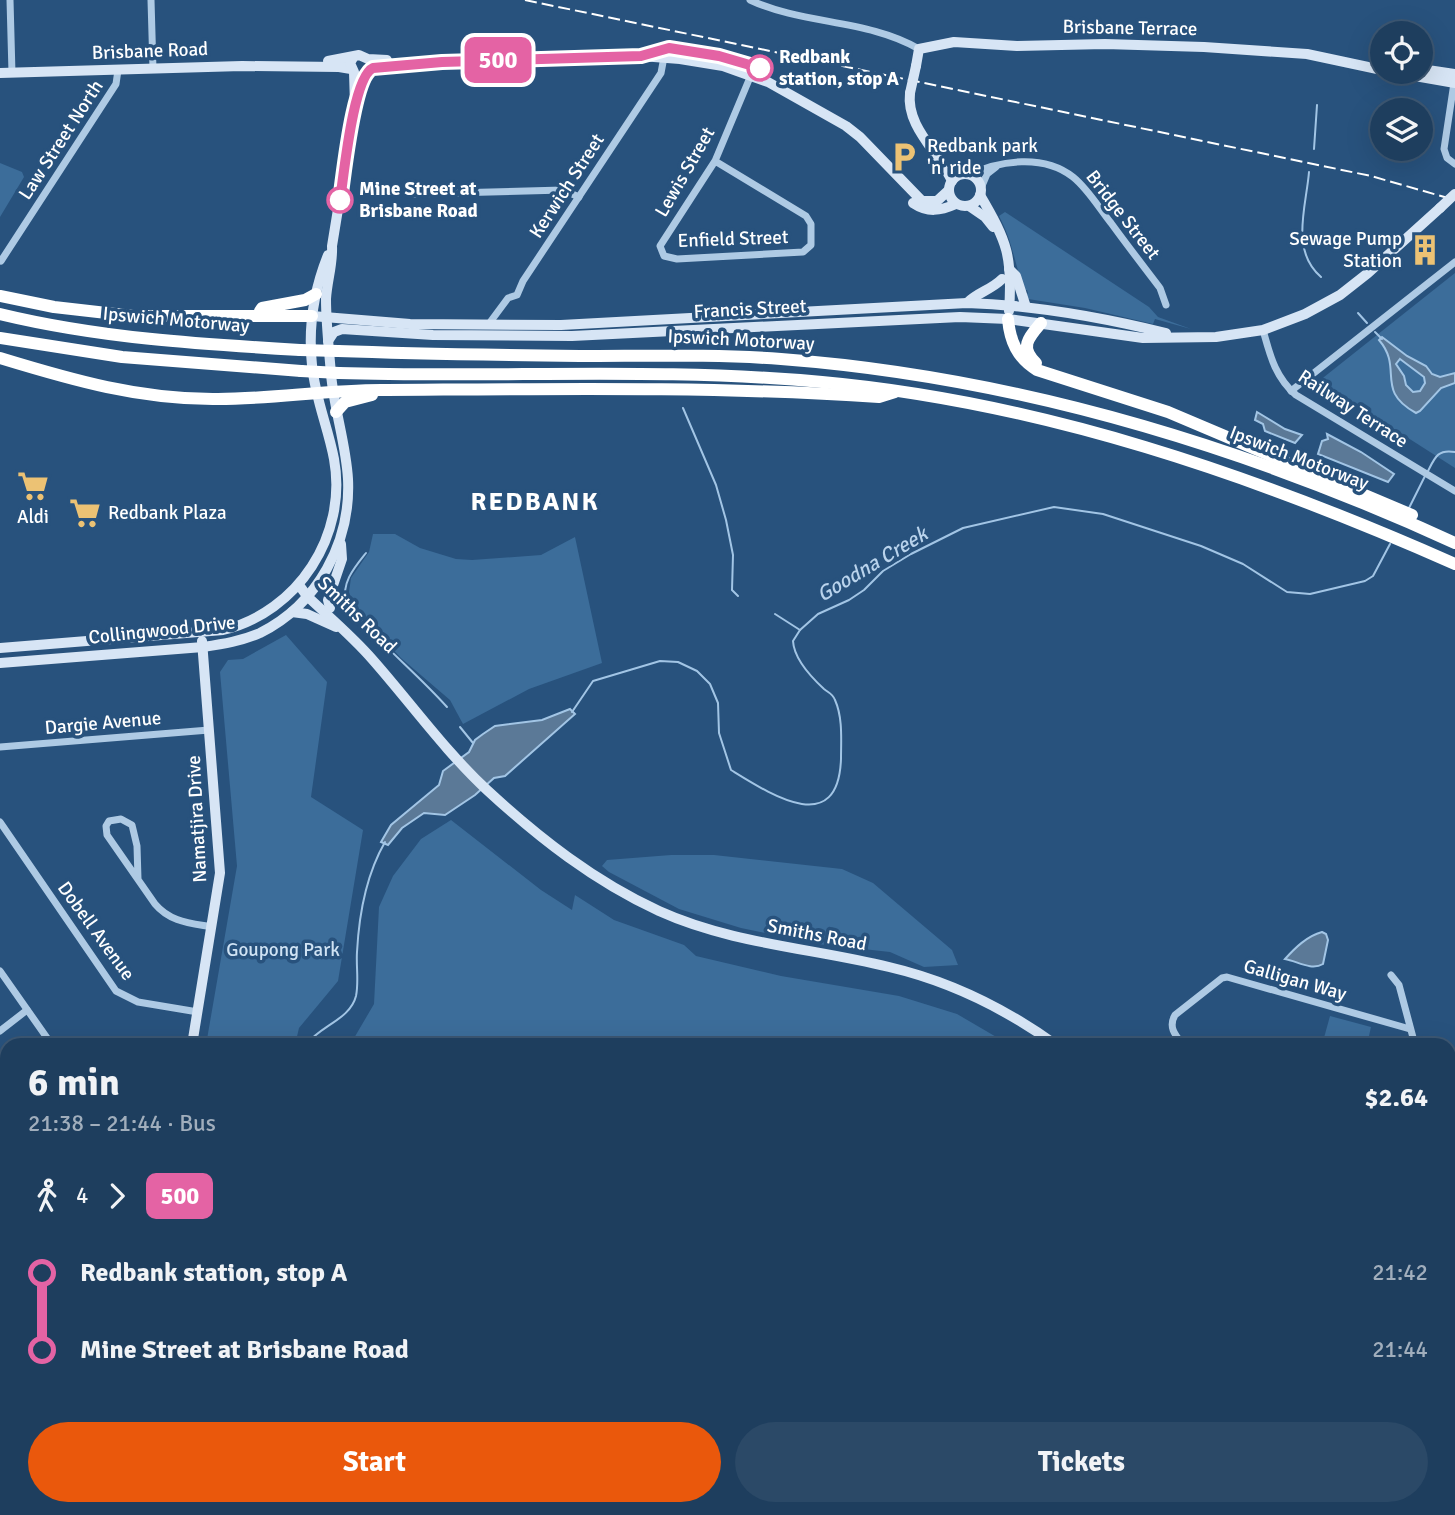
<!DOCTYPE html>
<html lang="en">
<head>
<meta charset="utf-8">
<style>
	body { margin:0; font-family:Signika,sans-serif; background:#2b4967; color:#f1f3f6; height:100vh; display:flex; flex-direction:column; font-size:26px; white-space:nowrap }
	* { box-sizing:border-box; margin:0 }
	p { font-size:23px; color:#a1aebc }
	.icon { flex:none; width:38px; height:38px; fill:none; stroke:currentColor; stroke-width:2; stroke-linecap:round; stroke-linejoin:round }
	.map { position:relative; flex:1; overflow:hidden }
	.drawer { position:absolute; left:0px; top:1038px; width:1456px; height:478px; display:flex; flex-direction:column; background:#1e3e5e; border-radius:21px 21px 0 0; box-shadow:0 7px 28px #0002,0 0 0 2px #3c5773 }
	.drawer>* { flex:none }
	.badge { padding:0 14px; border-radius:10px; font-size:24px; line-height:46px }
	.controls { position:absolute; left:1370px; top:21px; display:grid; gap:14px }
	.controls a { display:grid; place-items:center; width:63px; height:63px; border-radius:50%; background:#1e3e5e; box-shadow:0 7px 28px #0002,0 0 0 2px #3c5773; font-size:35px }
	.map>.badge { position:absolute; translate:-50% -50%; box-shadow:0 0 0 4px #fff }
	.legs { display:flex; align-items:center; gap:10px; height:77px; padding:0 28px; font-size:23px }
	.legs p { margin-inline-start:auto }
	.head { display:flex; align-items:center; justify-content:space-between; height:119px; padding:0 28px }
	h1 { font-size:38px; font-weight:800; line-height:52px }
	.primary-button { display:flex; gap:14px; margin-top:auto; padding:14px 28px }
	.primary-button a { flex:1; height:80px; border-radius:42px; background:#ea580c; color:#fff; font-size:28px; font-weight:800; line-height:80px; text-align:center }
	.primary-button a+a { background:#2b4967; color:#f1f3f6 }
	ul { padding:0 28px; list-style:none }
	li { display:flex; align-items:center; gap:24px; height:77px; font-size:26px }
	li i { display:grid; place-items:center; width:10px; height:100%; margin:0 9px; background:currentColor }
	li i::after { content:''; width:18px; height:18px; margin:-9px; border:5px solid; border-radius:50%; background:#1e3e5e }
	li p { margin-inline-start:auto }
	li:first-child i { background:linear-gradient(#0000 50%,currentColor 0) }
	li:last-child i { background:linear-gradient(currentColor 50%,#0000 0) }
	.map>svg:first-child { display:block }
</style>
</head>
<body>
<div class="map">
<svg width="1455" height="1515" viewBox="0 0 1455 1515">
	<rect width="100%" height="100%" fill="#28527d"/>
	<g fill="#3c6d9a">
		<path d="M0,163L22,172L24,177L0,217Z"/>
		<path d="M1005,212L1149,307L1158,317L1191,329L1155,319L1153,324L1085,308L1028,299L1025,296L1028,293L1027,290L1024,291C1015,264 1012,240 999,216Z"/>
		<path d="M1455,273V468L1319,381Z"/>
		<path d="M373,534H395L420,548L456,559L472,560L541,555L575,537L602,663L529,689L463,724L450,700L401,658L351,605L349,592L351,578L369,552Z"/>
		<path d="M286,635L327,682L311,797L363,830L338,981L299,1028L295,1045H206L237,866L220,672L228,660L243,659Z"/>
		<path d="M451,820L541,890L572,910L575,895L614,920L684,945L696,956L781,976L899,996L957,1014L1010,1045H350L374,1004L379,907L393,876L421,839Z"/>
		<path d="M671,855H714L842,869L873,883L952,950L958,965L924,967L890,952L818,944L741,928L679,909L609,872L602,866L607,860Z"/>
		<path d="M1330,1016L1371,1027L1367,1045H1322Z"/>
		<path d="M0,1067L7,1071V1181L0,1192Z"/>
		<path d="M5,1246L7,1248V1328L0,1324V1293L4,1286L0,1283V1254Z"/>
		<path d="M0,1352L7,1357V1480L0,1482Z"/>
		<path d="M176,1508H992L993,1515H176Z"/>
		<path d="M1180,1509H1243L1239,1515H1185Z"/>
	</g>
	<g fill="#5b7997" stroke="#a2c5e5" stroke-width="2" fill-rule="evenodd">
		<path d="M1382,337L1407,356L1426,366L1432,374L1440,377L1455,373V383L1441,388L1420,411L1416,413C1374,390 1404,369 1379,340ZM1400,359L1424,377L1425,383L1420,391L1413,392L1406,385L1404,376L1396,364Z"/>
		<path d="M1257,412L1285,429L1302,435L1295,443L1265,431L1263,424L1255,420Z"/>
		<path d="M1327,434L1361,452L1394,474L1388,482L1318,454L1322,441L1328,439Z"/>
		<path d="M570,709L575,714L505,776L494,778L475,795L445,815L424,813L402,828L388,845L381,842L391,825L439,785L443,771L469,752L475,740L483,734L495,726L542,720Z"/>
		<path d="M1322,932L1326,934L1328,940L1323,964C1311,971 1297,961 1285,959C1295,948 1307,936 1322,932Z"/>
	</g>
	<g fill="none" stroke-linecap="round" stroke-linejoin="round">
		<g stroke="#a2c5e5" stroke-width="2">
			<path d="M1314,149L1317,105"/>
			<path d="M1309,172C1306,208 1290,250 1321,277"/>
			<path d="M1358,313L1367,323"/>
			<path d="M1375,332L1382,339"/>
			<path d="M683,408L716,485L726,520L733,555L732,590L738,596"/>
			<path d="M1428,471C1435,457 1438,449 1455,452"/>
			<path d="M1409,508L1425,476"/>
			<path d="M366,553C354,568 341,583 346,603C376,641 415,671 447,707"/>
			<path d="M775,614L800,630"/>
			<path d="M572,712L593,681L660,661L678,662L697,671L710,684L718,703L719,733L731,770C770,794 838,839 841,759C841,740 843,718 835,700C833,694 829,693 824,689C811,677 794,659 793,641L800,630L818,614L849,600L864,590L883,571L911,554L963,528L1054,507L1103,514L1201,546L1243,564L1287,592L1310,594L1365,581L1373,576L1390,544"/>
			<path d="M460,727L473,743"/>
			<path d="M306,1045C319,1026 350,1020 356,996C359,982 356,966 357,952C359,914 366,875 385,842"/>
			<path d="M0,1488L7,1487"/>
			<path d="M236,1508L238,1515"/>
		</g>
		<g stroke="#aecae4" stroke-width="7">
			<path d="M10,0L12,73"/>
			<path d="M151,0L153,69"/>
			<path d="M750,0C803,25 868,19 919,49"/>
			<path d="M1454,83L1444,149L1447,158L1455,164"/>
			<path d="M715,161L806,216L811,224V245L803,252L677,259L664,256L660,246L715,161L751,75"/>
			<path d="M969,175C1000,160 1044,154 1073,177C1088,189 1099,208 1111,223C1127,245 1144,267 1160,288L1166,305"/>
			<path d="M981,188L987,174L996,167"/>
			<path d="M412,194L563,190L579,197"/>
			<path d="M1,261L116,84L118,70"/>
			<path d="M488,325L508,298L517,295L523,281L661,73L664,57"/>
			<path d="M1263,330C1270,355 1275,377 1296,395L1455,491"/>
			<path d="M1291,391L1455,262"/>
			<path d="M0,747L209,730"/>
			<path d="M0,822L116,991L138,1002L198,1012"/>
			<path d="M138,879L137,846L132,825L121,819L109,821L106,826L107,835L155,904C170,922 190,923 212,927"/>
			<path d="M0,971L52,1045"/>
			<path d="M1391,975L1399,985L1415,1045"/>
			<path d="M0,1031L27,1010"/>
			<path d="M1183,1045C1175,1035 1168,1027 1175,1015L1222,978L1227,977L1410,1029"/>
			<path d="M1449,1168L1455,1170"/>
			<path d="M0,1234L7,1238"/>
			<path d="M1449,1429L1455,1434"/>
			<path d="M1036,1508V1515"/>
			<path d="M1165,1508L1170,1515"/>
			<path d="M1382,1508L1387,1515"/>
			<path d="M140,1509V1515"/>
			<path d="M1255,1515L1259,1508"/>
		</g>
		<g stroke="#d7e5f5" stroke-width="10">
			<path d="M328,61L359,55L368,59L387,60"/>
			<path d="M916,66L919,49L954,42L1017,46L1105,44L1204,47L1307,54L1382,70"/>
			<path d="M1421,69L1455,74"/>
			<path d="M368,70L381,66L442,62L641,56L680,59L723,66L768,82L846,126L860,137L922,201H937L949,190"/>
			<path d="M1392,72L1455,83"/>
			<path d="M0,73L242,66L339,67L351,69"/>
			<path d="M910,93C906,127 938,151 952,181"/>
			<circle cx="965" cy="190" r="16"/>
			<path d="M980,195C1007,241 1013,257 1009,311"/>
			<path d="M913,203C928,213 940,211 956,204"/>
			<path d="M969,206L985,217L993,227"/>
			<path d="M1009,269L1016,276L1026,307"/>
			<path d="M967,303C978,292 991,290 1002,279"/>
			<path d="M312,316L410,324L561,325L967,303C1035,305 1101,317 1166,333"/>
			<path d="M328,341L334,332L342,329L433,335L572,336L960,317L1008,319L1143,338L1216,337L1263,330L1305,314L1340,295L1368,273L1440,208"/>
			<path d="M299,585L307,596C329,617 352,636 372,659C410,702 445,751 487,790C539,838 594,881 659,911C732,944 812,948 889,967C949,981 1006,1009 1056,1045"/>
			<path d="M330,608L328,600L342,559L341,544"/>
			<path d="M292,612L307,614L336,627"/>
			<path d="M0,648L223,630C298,612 348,535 334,459C328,427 315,398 312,365C308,328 314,290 328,255"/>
			<path d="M0,663L203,647C223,644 242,641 260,633C318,604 351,542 348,479C346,444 334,409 331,374C329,349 326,324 326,299C327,281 333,264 332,246L355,105L354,72L350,63L353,58"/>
			<path d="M192,1045L220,873L202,641"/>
			<path d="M1449,1254L1455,1258"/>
			<path d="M1449,1318L1455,1322"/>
			<path d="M0,1336L7,1341"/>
			<path d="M155,1508L156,1515"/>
		</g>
		<g stroke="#fff" stroke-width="12">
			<path d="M0,296L54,307L133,316H312"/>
			<path d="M260,311L262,308L305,300L316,294"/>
			<path d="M0,314C99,338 199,344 300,350"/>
			<path d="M1008,319C1010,341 1017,358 1037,370L1168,412L1412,515"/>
			<path d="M0,338L122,357L301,371"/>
			<path d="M338,351C419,354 499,355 580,356C647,356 714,354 781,359C1017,377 1241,445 1455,543"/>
			<path d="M0,358C72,380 141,400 218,399C272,399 326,390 381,390C547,389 714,386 879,397L895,392"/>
			<path d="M1036,363C1019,347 1029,337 1041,323"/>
			<path d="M339,373C500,378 662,367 822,382C1042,402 1254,475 1455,564"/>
			<path d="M336,412L345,402L372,395"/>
		</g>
		<path stroke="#fff" stroke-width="2" stroke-dasharray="12 5" stroke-linecap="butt" d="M525,0L1371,176L1455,200"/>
		<g stroke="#d7e5f5" stroke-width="10">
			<path d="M910,93L916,66"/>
			<path d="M1440,208L1455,194"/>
		</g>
		<g stroke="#fff" stroke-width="12">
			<path d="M300,350L338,351"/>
			<path d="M301,371L339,373"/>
		</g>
	</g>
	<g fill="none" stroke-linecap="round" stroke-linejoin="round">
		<defs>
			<path id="line-1" d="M340,200C344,175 353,77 373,68L442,62L641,56L669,48L719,56L760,68"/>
		</defs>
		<use href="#line-1" stroke="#fff" stroke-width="16"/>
		<use href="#line-1" stroke="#e463a4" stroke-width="10"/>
	</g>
	<defs>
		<symbol id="parking-bare" viewBox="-9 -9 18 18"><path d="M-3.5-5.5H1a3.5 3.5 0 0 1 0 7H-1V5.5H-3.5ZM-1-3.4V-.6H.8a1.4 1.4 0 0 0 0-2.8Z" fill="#ecc274" stroke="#28527d" stroke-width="2.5" paint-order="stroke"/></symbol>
		<symbol id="building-bare" viewBox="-9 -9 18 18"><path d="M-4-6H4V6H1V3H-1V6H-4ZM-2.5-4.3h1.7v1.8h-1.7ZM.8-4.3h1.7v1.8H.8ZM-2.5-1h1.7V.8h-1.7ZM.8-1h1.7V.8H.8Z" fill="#ecc274" stroke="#28527d" stroke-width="2.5" paint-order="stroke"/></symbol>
		<symbol id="supermarket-bare" viewBox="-9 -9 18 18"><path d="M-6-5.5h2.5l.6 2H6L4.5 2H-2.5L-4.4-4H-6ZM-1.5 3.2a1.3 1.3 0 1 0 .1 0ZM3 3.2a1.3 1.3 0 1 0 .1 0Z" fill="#ecc274" stroke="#28527d" stroke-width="2.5" paint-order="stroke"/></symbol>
	</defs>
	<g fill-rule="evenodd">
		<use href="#parking-bare" x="882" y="135" width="44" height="44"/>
		<use href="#building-bare" x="1403" y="228" width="44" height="44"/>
		<use href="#supermarket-bare" x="11" y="464" width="44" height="44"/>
		<use href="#supermarket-bare" x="63" y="491" width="44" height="44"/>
	</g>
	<g fill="#fff" stroke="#e463a4" stroke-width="3.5">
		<circle cx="760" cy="68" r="12"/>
		<circle cx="340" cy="200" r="12"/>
	</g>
	<g text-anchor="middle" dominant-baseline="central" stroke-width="7" stroke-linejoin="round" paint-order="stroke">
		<g font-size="19" fill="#fff" stroke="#28527d">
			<text transform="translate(1130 28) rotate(1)">Brisbane Terrace</text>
			<text transform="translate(150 51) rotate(-2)">Brisbane Road</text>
			<text transform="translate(61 140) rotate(-57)">Law Street North</text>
			<text transform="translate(685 172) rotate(-60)">Lewis Street</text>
			<text transform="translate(567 186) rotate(-57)">Kerwich Street</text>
			<text transform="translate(1123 215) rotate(52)">Bridge Street</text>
			<text transform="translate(733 239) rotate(-2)">Enfield Street</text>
			<text transform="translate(750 309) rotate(-3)">Francis Street</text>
			<text transform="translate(176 320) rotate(5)">Ipswich Motorway</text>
			<text transform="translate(741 340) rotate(3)">Ipswich Motorway</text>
			<text transform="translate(1353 409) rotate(33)">Railway Terrace</text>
			<text transform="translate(1299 458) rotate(21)">Ipswich Motorway</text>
			<text transform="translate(357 615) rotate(44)">Smiths Road</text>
			<text transform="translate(162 630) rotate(-6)">Collingwood Drive</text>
			<text transform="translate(103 723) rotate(-5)">Dargie Avenue</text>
			<text transform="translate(197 819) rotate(-93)">Namatjira Drive</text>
			<text transform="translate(96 931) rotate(54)">Dobell Avenue</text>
			<text transform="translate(817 935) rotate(11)">Smiths Road</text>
			<text transform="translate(1295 980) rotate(16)">Galligan Way</text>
		</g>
		<g font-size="19" font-weight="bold" fill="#fff" stroke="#28527d" text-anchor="start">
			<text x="779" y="57">Redbank<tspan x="779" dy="22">station, stop A</tspan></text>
			<text x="359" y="189">Mine Street at<tspan x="359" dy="22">Brisbane Road</tspan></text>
		</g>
		<g font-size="19" fill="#fff" stroke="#28527d" text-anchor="start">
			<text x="927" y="146">Redbank park<tspan x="927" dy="22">'n' ride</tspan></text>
			<text x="1402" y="239" text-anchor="end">Sewage Pump<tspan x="1402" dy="22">Station</tspan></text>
			<text x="108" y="513">Redbank Plaza</text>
			<text x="33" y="517" text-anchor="middle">Aldi</text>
		</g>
		<g font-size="19" fill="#d0e3f4" stroke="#28527d">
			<text x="283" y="950">Goupong Park</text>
		</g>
		<g font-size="21" font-style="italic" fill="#b9d3ec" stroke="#28527d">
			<text transform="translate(872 564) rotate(-31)">Goodna Creek</text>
		</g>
		<g font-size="26" font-weight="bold" letter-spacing="2" fill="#fff" stroke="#28527d">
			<text x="535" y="502">REDBANK</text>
		</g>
	</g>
</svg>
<div class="controls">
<a><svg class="icon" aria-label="locate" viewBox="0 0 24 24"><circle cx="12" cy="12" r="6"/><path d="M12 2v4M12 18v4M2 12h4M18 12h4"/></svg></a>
<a><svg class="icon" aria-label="layers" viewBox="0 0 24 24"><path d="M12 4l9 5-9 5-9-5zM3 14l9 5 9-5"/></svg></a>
</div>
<b class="badge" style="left:498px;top:60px;background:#e463a4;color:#fff">500</b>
<section class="drawer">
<div class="head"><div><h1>6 min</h1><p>21:38 – 21:44 · Bus</p></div><b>$2.64</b></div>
<div class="legs"><svg class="icon" aria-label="walk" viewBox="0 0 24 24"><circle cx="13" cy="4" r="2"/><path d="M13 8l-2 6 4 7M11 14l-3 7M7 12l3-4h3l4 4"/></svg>4<svg class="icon" aria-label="forward" viewBox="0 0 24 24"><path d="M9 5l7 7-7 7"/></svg><b class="badge" style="background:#e463a4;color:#fff">500</b></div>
<ul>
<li><i style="color:#e463a4"></i><b>Redbank station, stop A</b><p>21:42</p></li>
<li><i style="color:#e463a4"></i><b>Mine Street at Brisbane Road</b><p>21:44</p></li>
</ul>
<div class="primary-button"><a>Start</a><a>Tickets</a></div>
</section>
</div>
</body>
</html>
